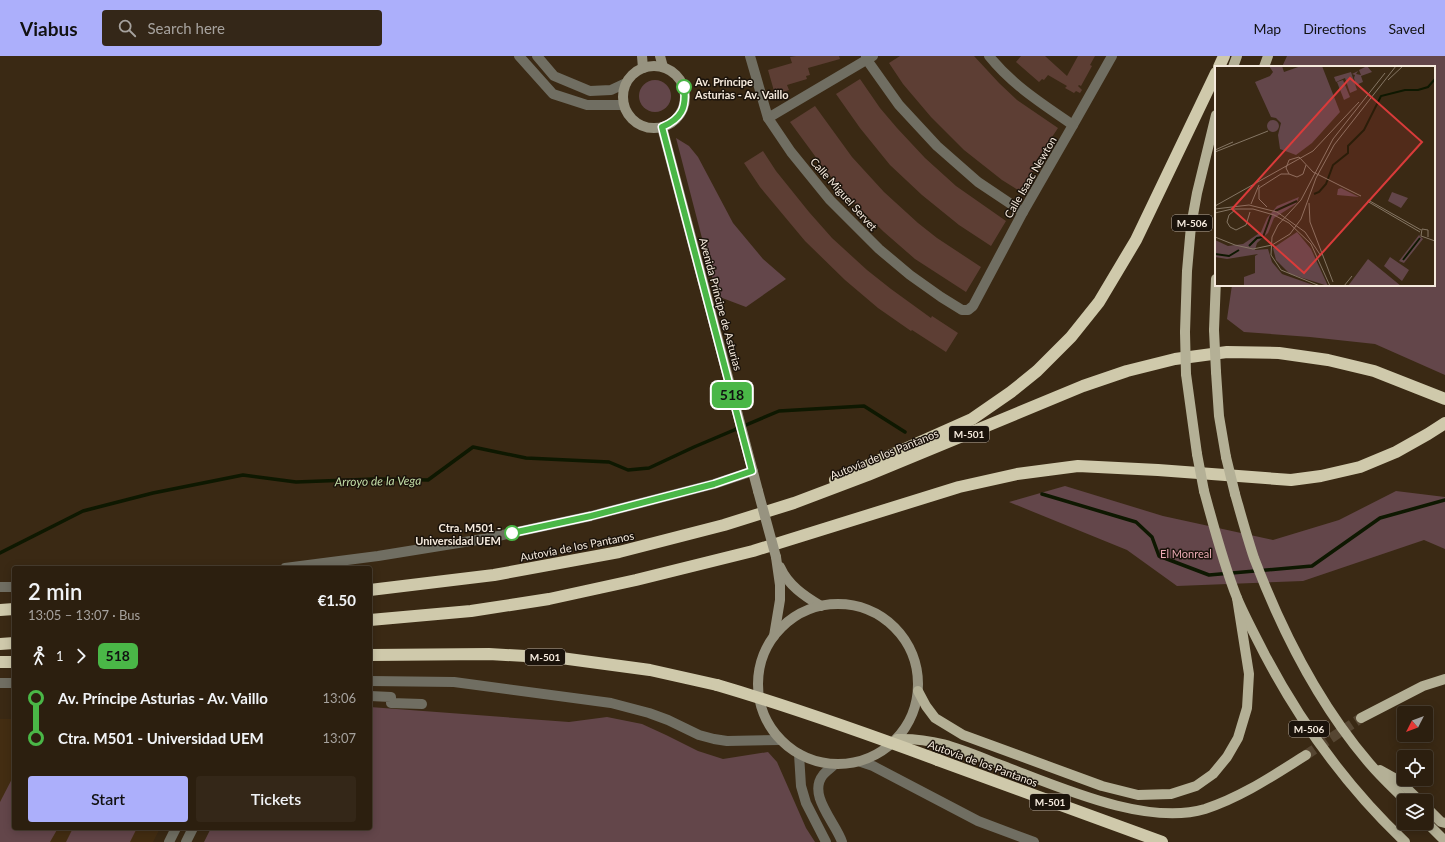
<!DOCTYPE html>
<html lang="en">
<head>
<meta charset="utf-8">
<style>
	body { margin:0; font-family:Lato,sans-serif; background:#342718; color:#f1f3f6; height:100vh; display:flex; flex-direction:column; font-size:15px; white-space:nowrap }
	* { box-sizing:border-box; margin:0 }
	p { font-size:13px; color:#a6a29e }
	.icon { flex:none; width:22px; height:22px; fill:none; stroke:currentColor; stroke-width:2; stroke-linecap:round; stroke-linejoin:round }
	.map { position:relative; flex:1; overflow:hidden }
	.panel { position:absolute; left:12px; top:510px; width:360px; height:264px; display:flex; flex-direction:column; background:#2c1f0f; border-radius:4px; box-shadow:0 2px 10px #0003,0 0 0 1px #483d2f }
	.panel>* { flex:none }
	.badge { padding:0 8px; border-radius:6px; font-size:14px; line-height:26px }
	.needle { width:26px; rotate:228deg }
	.controls { position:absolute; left:1397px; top:650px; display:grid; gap:8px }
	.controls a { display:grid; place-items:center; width:36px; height:36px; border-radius:4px; background:#2c1f0f; box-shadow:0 2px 10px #0003,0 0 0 1px #483d2f; font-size:20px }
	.map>.badge { position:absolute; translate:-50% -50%; box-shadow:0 0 0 2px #fff }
	.legs { display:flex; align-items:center; gap:6px; height:44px; padding:0 16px; font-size:13px }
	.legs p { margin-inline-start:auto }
	.overview { display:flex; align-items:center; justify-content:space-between; height:68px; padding:0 16px }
	h1 { font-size:22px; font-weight:600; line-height:30px }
	.action { display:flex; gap:8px; margin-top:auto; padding:8px 16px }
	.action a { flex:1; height:46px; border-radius:4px; background:#acaffb; color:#111; font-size:16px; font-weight:600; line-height:46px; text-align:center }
	.action a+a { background:#342718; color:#f1f3f6 }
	ul { padding:0 16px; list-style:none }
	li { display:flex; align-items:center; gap:14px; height:40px; font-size:15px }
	li i { display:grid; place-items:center; width:6px; height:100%; margin:0 5px; background:currentColor }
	li i::after { content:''; width:10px; height:10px; margin:-5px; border:3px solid; border-radius:50%; background:#2c1f0f }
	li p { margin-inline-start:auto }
	li:first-child i { background:linear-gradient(#0000 50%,currentColor 0) }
	li:last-child i { background:linear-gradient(currentColor 50%,#0000 0) }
	header { display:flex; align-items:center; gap:24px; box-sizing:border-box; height:56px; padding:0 20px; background:#acaffb; color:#111 }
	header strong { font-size:19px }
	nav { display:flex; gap:22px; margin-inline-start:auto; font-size:14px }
	.search { width:280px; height:36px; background:#342718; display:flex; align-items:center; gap:10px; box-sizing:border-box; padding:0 14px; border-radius:4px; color:#a6a29e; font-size:15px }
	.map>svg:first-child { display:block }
</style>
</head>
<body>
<header>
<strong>Viabus</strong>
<div class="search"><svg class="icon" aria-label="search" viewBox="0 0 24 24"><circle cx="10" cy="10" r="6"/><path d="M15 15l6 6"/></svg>Search here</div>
<nav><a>Map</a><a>Directions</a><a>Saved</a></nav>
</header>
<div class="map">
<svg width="1445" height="786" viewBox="0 0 1445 786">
	<rect width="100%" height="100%" fill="#3a2914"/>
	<path fill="#432d12" d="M0,663H14V772H160L153,786H0Z"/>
	<g fill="#63464a">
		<path d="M1287,0H1445V319L1375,288L1310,281L1244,276L1227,263L1232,229H1434V11H1282Z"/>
		<circle cx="655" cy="40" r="16"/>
		<path d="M676,82L689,90L698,101L733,167L763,203L786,223L746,251L717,240Z"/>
		<path d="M1065,430L1163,460L1273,484L1339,464L1396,435L1445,441V493L1424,484L1303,525L1177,530L1127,494L1009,446Z"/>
		<path d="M370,651L569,666L607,661L642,668L666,679L698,695L723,703L768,696L777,706L806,772L815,786H204L211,772H370Z"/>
		<path d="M14,719V772H58L50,786H0V746Z"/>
		<path d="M73,772H137L130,786H66Z"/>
	</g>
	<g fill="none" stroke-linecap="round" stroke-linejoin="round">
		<g stroke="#0e1801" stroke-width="3.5">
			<path d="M1042,438L1136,466L1152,481L1159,500L1209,519L1312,510L1380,462L1445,444"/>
			<path d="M0,497L83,455L153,437L243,419L296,426L375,423L428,424L473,391L526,402L609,406L628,414L649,412L694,391L779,355L864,350L905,376"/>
		</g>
	</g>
	<g fill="#5d3e34">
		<path d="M796,0H839L840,3L808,12L810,19L806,20L807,23L787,29L789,34L779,37L778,33L774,35L768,14L792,7L790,1Z"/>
		<path d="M900,0H974L999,27L1017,44L1058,72L1032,111L1035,113L1021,136L1002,124L964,94L931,61L903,28L889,7Z"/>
		<path d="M1021,0H1045L1067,20L1078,0H1095L1090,9L1092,10L1081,30L1079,29L1078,30L1082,34L1080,37L1076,35L1074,37L1065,32L1067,30L1048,19L1044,24L1042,23L1039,26L1016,6Z"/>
		<path d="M860,23L880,52L897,72L925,102L956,130L1006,165L991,190L959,169L922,139L890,109L860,72L836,38Z"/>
		<path d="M815,50L852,101L884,136L918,167L937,182L981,211L966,236L915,203L884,176L852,145L826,115L790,66Z"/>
		<path d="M763,95L776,115L809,156L832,182L867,214L891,233L931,262L932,260L958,277L946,296L912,274L911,275L878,252L845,224L805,185L760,131L744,107Z"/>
	</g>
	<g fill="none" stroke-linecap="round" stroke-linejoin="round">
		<path stroke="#564632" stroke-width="10" stroke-dasharray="10 5" stroke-linecap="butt" d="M1306,699L1361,662"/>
		<g stroke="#706e62" stroke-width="10">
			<path d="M519,0L553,38L587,49H624"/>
			<path d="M537,0L554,20L590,35L611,34L626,27"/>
			<path d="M750,0L768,62L791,96L830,144L879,193L910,219L941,241L962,254H968L973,250L1023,156L1073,69L1112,0"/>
			<path d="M866,0L867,4L899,49L937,90L978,126L1023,156"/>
			<path d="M989,0C1012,29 1044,49 1073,69"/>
			<path d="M768,62L873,0"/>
			<path d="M285,512L378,500L489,482L591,460L714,428L753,415"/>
			<path d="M0,531H14"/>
			<path d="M370,625L454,626L611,647L649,657L668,664L699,679L714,683L727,685L780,684"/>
			<path d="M0,627H14"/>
			<path d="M370,640L391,641V647L422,648"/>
			<path d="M799,698L801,730L806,747L826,786"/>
			<path d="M861,706L873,710L978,765L1034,786"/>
			<path d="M835,708C831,712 826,715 823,719C807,739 836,767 842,786"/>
			<path d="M169,786L176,772"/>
			<path d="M186,786L193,772"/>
		</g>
		<g stroke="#979380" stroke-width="10">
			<path d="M642,0L643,12"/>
			<path d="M660,0L663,11"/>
			<circle cx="654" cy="41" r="31"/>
			<path d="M662,71L758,435"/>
			<path d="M780,511C788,529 804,540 821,550"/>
			<circle cx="838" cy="628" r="80"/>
			<path d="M774,580L780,544V529L776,501"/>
		</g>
		<g stroke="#b4b096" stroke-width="10">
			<path d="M1233,11L1237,0"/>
			<path d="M1264,11L1268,0"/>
			<path d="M1214,274L1216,223"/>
			<path d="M1185,276L1187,215L1191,170L1197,137L1216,59"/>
			<path d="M1216,316L1219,360L1226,401"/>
			<path d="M1186,318L1197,398"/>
			<path d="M1204,435C1214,471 1223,507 1237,542C1245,561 1256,581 1265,599C1302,669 1348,732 1405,786"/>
			<path d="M1235,438C1241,459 1247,481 1254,502C1281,573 1320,650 1370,708C1381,721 1394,733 1406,745"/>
			<path d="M918,635L926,650L935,662L963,679L1102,730L1138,739L1171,738L1196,730L1213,718L1227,701L1238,682L1247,652L1249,618L1237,542"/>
			<path d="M1361,662L1423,630L1445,623"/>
			<path d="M897,683C937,682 962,694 998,708C1055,729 1145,771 1205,753C1242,741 1274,719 1306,699"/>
			<path d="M1380,714L1398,724L1420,745"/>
			<path d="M1426,751L1441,766L1445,767"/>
			<path d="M1426,766L1445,785"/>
		</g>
		<g stroke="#cfc9ab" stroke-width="12">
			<path d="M1219,11L1224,0"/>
			<path d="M835,424L972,363L1011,336L1037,315L1071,281L1099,246L1136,184L1216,17"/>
			<path d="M370,534L494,519L619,496L724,469L794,447L868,419L1083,330L1127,315L1175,303L1227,296L1279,297L1328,304L1374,315L1445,343"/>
			<path d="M0,554L14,553"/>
			<path d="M370,564L471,555L549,543L636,524L753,495L959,431L1017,418L1078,410L1158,414L1291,424L1321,420L1360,411L1396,396L1428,378L1445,367"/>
			<path d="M0,588L14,587"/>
			<path d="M370,599L489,598L561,602L650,614L717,629"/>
			<path d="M0,606H14"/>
			<path d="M938,704L1162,786"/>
		</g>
		<path stroke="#979380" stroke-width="10" d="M758,435L776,501"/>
		<g stroke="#b4b096" stroke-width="10">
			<path d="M1214,274L1216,316"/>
			<path d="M1185,276L1186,318"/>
			<path d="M1197,398L1204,435"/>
			<path d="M1226,401L1235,438"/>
		</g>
		<path stroke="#cfc9ab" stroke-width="12" d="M717,629C792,651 865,677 938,704"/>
	</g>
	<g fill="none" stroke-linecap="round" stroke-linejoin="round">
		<defs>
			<path id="line-1" d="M512,477L591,460L714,428L752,415L662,71C681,63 687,52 684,31"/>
		</defs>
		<use href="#line-1" stroke="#fff" stroke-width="9"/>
		<use href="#line-1" stroke="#4ab747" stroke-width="6"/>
	</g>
	<g fill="#fff" stroke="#4ab747" stroke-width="2">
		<circle cx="684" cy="31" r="7"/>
		<circle cx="512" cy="477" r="7"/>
	</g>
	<g text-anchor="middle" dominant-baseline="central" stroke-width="3" stroke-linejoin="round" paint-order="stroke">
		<g fill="#1b130b" stroke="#b4aa9e" stroke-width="1">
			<rect x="1172" y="159" width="40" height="16" rx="3"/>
			<rect x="949" y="370" width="40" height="16" rx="3"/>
			<rect x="525" y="593" width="40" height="16" rx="3"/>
			<rect x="1289" y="665" width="40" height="16" rx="3"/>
			<rect x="1030" y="738" width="40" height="16" rx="3"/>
		</g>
		<g font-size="10" font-weight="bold" fill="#f5eadd">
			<text x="1192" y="167">M-506</text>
			<text x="969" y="378">M-501</text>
			<text x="545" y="601">M-501</text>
			<text x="1309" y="673">M-506</text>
			<text x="1050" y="746">M-501</text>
		</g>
		<g font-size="11" font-weight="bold" fill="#f5eadd" stroke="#1b130b" text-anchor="start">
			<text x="695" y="25">Av. Príncipe<tspan x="695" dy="13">Asturias - Av. Vaillo</tspan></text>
			<text x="501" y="471" text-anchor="end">Ctra. M501 -<tspan x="501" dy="13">Universidad UEM</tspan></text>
		</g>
		<g font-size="11" fill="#f5eadd" stroke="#1b130b">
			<text transform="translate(1030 121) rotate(-60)">Calle Isaac Newton</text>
			<text transform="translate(844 138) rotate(48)">Calle Miguel Servet</text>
			<text transform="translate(721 248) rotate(75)">Avenida Príncipe de Asturias</text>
			<text transform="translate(884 398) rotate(-22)">Autovía de los Pantanos</text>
			<text transform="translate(577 490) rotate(-11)">Autovía de los Pantanos</text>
			<text transform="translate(983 707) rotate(20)">Autovía de los Pantanos</text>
		</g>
		<g font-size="11" fill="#eaaab3" stroke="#1b130b">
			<text x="1186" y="497">El Monreal</text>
		</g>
		<g font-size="12" font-style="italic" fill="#c3dda7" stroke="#1b130b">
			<text transform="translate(378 425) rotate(-1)">Arroyo de la Vega</text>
		</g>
	</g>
	<g transform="translate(1215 10)">
		<rect width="220" height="220" fill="#3a2914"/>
		<path d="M54,0H67L69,6L86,0H107L125,46L97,77L81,89L65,83L63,69L66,57L61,52L56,51L40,16L55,10L58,6ZM152,0L157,6L146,10L148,16L141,19L139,12L140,9L137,8L143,5L141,8L146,9L144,4ZM136,6L142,24L135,27L130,12L121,16L119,11ZM128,14L135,31L129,34L122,16ZM52 60a6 6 0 1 1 12 0a6 6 0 1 1-12 0ZM126,122L144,131L122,129L123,123ZM177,126L193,132L186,142L173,135ZM84,131L81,138L59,152L53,167L42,177L40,184L53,183L57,196L67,208L101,220H29V211L40,207V190L43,188L12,193L0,191V174L13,180L28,178L46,166L52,152L62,140ZM82,166L96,183L113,220L75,208L61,194L58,182ZM204,169L208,173L189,197L184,195ZM175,191L194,204L187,215L169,200ZM153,193L186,220H133Z" fill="#63464a"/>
		<path fill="none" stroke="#0e1801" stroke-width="2" d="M99,128L104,126L111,118L118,99L133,87V80L149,64L166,30L190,24H203L213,21L220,13M60,145L82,135M34,180L42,172L48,171L56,149M0,188L14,190L24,184M188,194L205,172"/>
		<path fill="none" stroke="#857664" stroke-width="1" d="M173,14L188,0M0,84L18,76M0,86L53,65M91,99L88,108L82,111L74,108L71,102L74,94L84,91L98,106L146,130M153,134L206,164M152,135L205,166M94,137L95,156L118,216M36,138L44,119M0,140L98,85L144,36M52,141L44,133V122L66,108H74M0,143L34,139L62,146L90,166L106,190M20,144L14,149L12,156L15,161L21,164L31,159L35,146M0,147L17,143H38L59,149L74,157L96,178L115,220M0,171L20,179L38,183L57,179L75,168L86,153L101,112L119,79L181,0M213,171V164L207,163L206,170L220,175M105,220L66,204L56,189L57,171L63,159L86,134L118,73L170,7M129,220L137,210"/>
		<path fill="#d93b3a" fill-opacity="0.15" stroke="#d93b3a" stroke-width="2" d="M135,12L207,76L89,207L17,143Z"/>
		<rect width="220" height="220" fill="none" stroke="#f5eadd" stroke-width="2"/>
	</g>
</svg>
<div class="controls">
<a><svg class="needle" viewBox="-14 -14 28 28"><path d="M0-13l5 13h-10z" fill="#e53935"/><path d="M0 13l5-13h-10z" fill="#a6a29e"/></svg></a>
<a><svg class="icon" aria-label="locate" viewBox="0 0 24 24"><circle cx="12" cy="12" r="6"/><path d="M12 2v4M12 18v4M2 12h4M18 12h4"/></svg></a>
<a><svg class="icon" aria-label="layers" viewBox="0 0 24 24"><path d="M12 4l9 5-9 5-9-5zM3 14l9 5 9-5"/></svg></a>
</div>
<b class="badge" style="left:732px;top:339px;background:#4ab747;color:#111">518</b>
<section class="panel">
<div class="overview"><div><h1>2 min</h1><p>13:05 – 13:07 · Bus</p></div><b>€1.50</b></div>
<div class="legs"><svg class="icon" aria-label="walk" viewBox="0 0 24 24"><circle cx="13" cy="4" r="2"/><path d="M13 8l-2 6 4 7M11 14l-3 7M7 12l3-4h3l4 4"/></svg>1<svg class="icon" aria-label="forward" viewBox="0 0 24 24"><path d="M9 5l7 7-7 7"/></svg><b class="badge" style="background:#4ab747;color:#111">518</b></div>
<ul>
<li><i style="color:#4ab747"></i><b>Av. Príncipe Asturias - Av. Vaillo</b><p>13:06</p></li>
<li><i style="color:#4ab747"></i><b>Ctra. M501 - Universidad UEM</b><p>13:07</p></li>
</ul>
<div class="action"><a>Start</a><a>Tickets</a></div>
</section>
</div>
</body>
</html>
